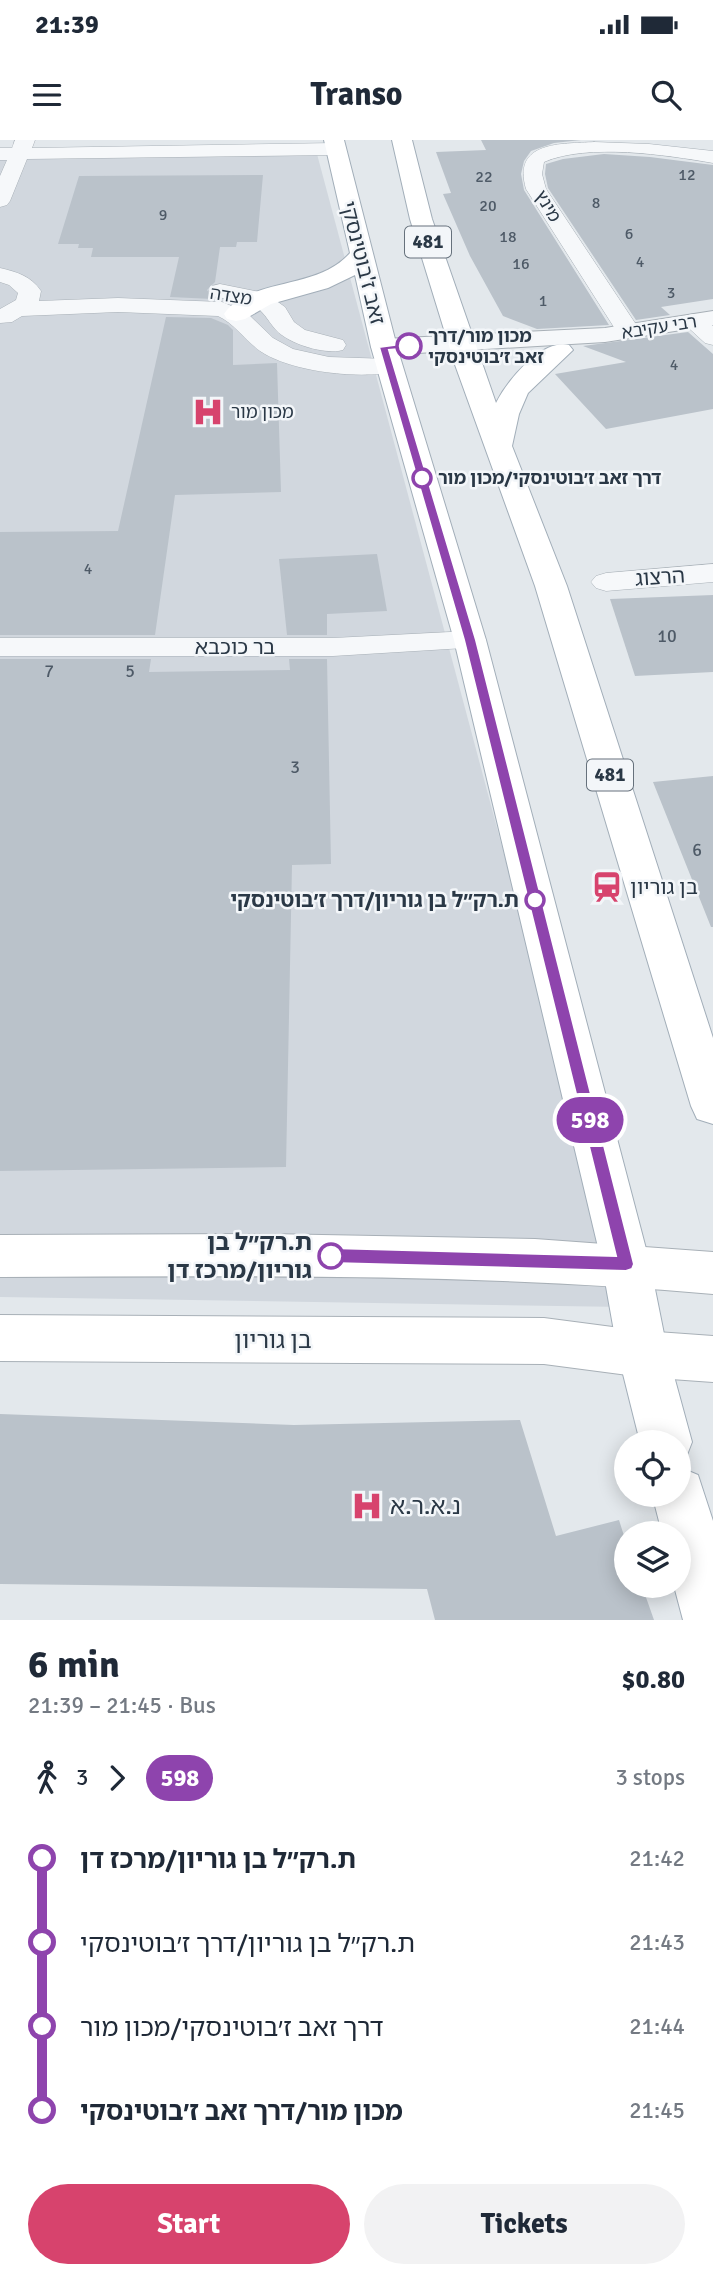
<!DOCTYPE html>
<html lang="en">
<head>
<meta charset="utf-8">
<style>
	body { margin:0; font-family:Signika,"Noto Sans Hebrew",sans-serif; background:#f2f2f3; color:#1f2937; height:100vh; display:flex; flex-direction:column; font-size:26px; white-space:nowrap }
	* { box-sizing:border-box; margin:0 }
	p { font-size:23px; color:#747a83 }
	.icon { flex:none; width:38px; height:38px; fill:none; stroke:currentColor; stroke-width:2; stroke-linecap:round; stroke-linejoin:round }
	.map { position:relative; height:1480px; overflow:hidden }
	.sheet { display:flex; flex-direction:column; background:#fff; flex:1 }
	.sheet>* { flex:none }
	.badge { padding:0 14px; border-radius:23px; font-size:24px; line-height:46px }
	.controls { position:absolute; left:614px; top:1290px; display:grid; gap:14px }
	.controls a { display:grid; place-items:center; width:77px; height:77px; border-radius:50%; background:#fff; box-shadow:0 4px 18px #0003; font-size:35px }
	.map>.badge { position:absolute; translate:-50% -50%; box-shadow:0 0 0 4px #fff }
	.legs { display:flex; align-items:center; gap:10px; height:77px; padding:0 28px; font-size:23px }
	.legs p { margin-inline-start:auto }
	.summary { display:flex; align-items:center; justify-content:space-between; height:119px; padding:0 28px }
	h1 { font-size:38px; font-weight:700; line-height:52px }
	.action { display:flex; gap:14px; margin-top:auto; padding:14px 28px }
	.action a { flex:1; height:80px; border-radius:42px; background:#d7436d; color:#fff; font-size:28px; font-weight:700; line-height:80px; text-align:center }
	.action a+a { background:#f2f2f3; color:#1f2937 }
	ul { padding:0 28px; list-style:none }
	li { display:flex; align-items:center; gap:24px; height:84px; font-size:26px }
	li i { display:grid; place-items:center; width:10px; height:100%; margin:0 9px; background:currentColor }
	li i::after { content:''; width:18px; height:18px; margin:-9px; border:5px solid; border-radius:50%; background:#fff }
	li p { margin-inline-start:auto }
	li:first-child i { background:linear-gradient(#0000 50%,currentColor 0) }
	li:last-child i { background:linear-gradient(currentColor 50%,#0000 0) }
	.status { display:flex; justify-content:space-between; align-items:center; height:49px; padding:0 35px; background:#fff; direction:ltr }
	.status svg { height:19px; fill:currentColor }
	header { display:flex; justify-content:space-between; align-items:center; height:91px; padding:0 28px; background:#fff; font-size:32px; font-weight:700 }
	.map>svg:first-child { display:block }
</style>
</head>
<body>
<div class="status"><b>21:39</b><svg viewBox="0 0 49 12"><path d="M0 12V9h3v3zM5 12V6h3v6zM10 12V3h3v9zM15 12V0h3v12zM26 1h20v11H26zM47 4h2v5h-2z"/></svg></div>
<header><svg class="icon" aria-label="menu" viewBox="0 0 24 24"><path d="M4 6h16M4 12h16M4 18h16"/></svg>Transo<svg class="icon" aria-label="search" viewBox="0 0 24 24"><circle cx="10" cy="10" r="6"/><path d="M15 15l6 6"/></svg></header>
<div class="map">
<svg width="713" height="1480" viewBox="0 0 713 1480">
	<rect width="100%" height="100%" fill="#e3e8ec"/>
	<path fill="#d1d7de" d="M317,14L625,1167L0,1157V17Z"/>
	<g fill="#bac2ca">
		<path d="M481,0H581L554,3L531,11L524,21L521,34L524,50L609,185L537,189L503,176L470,116L443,54L451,53L436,12L486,10Z"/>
		<path d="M604,14L650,17L713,25V159L661,167L670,175L636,180L548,48L545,34L546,24L563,19Z"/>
		<path d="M263,35L257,102H237L236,107H220L215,142L207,150L213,159L170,157L179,117H91L93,108H78L79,104H58L79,36Z"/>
		<path d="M166,177L211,178L228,185L233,190V225L277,223L281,352L175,355L155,495H0V392L118,391Z"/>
		<path d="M688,192L713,214V269L606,289L555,234L626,222L583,206Z"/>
		<path d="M377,414L387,471L327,474V495H287L279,419Z"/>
		<path d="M713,455V532L635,536L610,459Z"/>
		<path d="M0,519H151L149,532L290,530L289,519H327L331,724L292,725L286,1027L0,1031Z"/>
		<path d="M713,636V787H711L653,642Z"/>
		<path d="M0,1274L294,1285L520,1280L556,1396L619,1380L626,1402V1446H642L654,1480H435L427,1449L0,1444Z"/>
	</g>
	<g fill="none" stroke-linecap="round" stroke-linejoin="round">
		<defs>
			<g id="minor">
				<path d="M15,0H35L32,8L335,3L345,9L335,15L27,19L10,61L7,65L0,67V36L7,20H0V8H12Z"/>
				<path d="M594,2L649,4L713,11V23C666,15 588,3 544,22L542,34L546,49L641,192L637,197H621L617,192L526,49C512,1 561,4 594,2Z"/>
				<path d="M0,128C17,132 31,136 41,151L39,161L118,158L222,162L246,172L273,198L293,209L329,217L389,219L398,221L401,226L398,231C361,240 291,232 260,211C245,200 235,184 218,176L118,172L22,176L12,182L0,183V169L16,160L18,153L9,145L0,142Z"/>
				<path d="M220,144L265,153L285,167L294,182L305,190L343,200L346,205L343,210C325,215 289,204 276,190C267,180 263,169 250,164C239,159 224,159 212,156L209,151L212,146Z"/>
				<path d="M693,174L701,176L713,186V205L705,203L681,181L685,176Z"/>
				<path d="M713,424V442L606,451L596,448L591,442L596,436L606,433Z"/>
				<path d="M470,491L481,493L486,500L481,507L333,516H0V498H333Z"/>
			</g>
			<path id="tertiary" d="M713,171V185L605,202L384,215L375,212L371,207L375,202L384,199L605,188Z"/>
			<g id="secondary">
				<path d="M268,1094L535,1099L713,1112V1154C476,1133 238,1136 0,1137V1095Z"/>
				<path d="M0,1175L544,1178L643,1191L713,1196V1242L643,1237L544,1224L0,1221Z"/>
			</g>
			<g id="primary">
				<path d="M324,0H344L397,207L486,500L650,1124L668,1214L692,1302L685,1320L679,1322V1302H640L618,1214L602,1124L454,500L371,207L355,135L328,148L271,164L245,179L236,181L227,179L224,174C249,137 317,151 350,113Z"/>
				<path d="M392,0H412L432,79L496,263C507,241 542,198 569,205L573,210L528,253L519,274L512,306L567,446L713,898V984L697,979L691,966L535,446L454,222L410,79Z"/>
				<path d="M679,1327L698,1335L713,1381V1480H683L674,1446H679V1393H662L652,1354H679Z"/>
			</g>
		</defs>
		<use href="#minor" stroke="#a8b0b7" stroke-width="1"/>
		<use href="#tertiary" stroke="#a8b0b7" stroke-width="2"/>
		<use href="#secondary" stroke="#a8b0b7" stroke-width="2"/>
		<use href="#primary" stroke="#a2aeb9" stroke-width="2"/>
		<use href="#minor" fill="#f6f8fa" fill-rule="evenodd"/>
		<use href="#tertiary" fill="#f6f8fa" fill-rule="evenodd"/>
		<use href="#secondary" fill="#fff" fill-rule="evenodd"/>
		<use href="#primary" fill="#fff" fill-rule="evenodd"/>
	</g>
	<path fill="#8e44ad" stroke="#fff" stroke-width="2" d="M409,203L412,204V208L389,210L476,500L634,1124L632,1129L626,1131L331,1123L325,1121L322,1116L325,1110L331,1108L616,1116L464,500L379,207Z"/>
	<defs>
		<symbol id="hospital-bare" viewBox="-9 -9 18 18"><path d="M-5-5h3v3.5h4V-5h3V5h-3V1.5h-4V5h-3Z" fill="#d7436d" stroke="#f3f6f9" stroke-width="2.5" paint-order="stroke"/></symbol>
		<symbol id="station-bare" viewBox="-9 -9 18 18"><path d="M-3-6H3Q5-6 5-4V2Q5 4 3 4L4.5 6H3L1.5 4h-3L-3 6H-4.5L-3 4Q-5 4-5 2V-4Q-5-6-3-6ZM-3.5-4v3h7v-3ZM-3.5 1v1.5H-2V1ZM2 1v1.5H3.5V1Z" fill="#d7436d" stroke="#f3f6f9" stroke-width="2.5" paint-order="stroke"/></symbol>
	</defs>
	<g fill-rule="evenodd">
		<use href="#hospital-bare" x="186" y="250" width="44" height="44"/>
		<use href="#station-bare" x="585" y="725" width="44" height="44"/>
		<use href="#hospital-bare" x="345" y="1344" width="44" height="44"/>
	</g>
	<g fill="#fff" stroke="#8e44ad" stroke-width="3.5">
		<circle cx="409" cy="206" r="12"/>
		<circle cx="422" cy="338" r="9"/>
		<circle cx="535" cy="760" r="9"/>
		<circle cx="331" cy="1116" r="12"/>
	</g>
	<g text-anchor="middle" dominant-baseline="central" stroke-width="5" stroke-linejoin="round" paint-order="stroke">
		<g font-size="16" fill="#4e5a67">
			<text x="687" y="35">12</text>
			<text x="484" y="37">22</text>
			<text x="596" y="63">8</text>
			<text x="488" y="66">20</text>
			<text x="163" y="75">9</text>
			<text x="629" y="94">6</text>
			<text x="508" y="97">18</text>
			<text x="640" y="122">4</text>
			<text x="521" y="124">16</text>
			<text x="671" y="153">3</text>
			<text x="543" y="161">1</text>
			<text x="674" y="225">4</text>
			<text x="88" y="429">4</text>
		</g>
		<g font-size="18" fill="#2a3846" stroke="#f3f6f9">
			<text transform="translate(548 66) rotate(59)">מינץ</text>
			<text transform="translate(231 156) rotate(9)">מצדה</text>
			<text transform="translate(659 187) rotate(-9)">רבי עקיבא</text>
		</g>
		<g font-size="18" font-weight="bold" fill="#2a3846" stroke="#f3f6f9" text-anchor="start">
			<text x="428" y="196">מכון מור/דרך<tspan x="428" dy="21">זאב ז׳בוטינסקי</tspan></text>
			<text x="438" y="338">דרך זאב ז׳בוטינסקי/מכון מור</text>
		</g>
		<g font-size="18" fill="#2a3846" stroke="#f3f6f9" text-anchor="start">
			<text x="231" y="272">מכון מור</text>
		</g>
		<g font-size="18" fill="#4e5a67">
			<text x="667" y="496">10</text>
			<text x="49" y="531">7</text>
			<text x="130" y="531">5</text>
			<text x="295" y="627">3</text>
			<text x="697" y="710">6</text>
		</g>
		<g fill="#f3f6f9" stroke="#66717c" stroke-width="2">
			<rect x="405" y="86.5" width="46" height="31" rx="5"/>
			<rect x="587" y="619.5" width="46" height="31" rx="5"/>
		</g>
		<g font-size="19" font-weight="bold" fill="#2a3846">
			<text x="428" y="102">481</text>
			<text x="610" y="635">481</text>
		</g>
		<g font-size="21" fill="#2a3846" stroke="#f3f6f9">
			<text transform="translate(363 123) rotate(76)">זאב ז'בוטינסקי</text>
			<text transform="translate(660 437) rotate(-4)">הרצוג</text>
			<text x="235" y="507">בר כוכבא</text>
		</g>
		<g font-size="21" fill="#2a3846" stroke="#f3f6f9" text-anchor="start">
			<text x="630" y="747">בן גוריון</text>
		</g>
		<g font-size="21" font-weight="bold" fill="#2a3846" stroke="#f3f6f9" text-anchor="end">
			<text x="519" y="760">ת.רק״ל בן גוריון/דרך ז׳בוטינסקי</text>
		</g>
		<g font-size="24" font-weight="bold" fill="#2a3846" stroke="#f3f6f9" text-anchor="end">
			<text x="312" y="1102">ת.רק״ל בן<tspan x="312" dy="28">גוריון/מרכז דן</tspan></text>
		</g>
		<g font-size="24" fill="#2a3846" stroke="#f3f6f9">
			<text x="273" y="1200">בן גוריון</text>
		</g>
		<g font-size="24" fill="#2a3846" stroke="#f3f6f9" text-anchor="start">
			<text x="390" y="1366">נ.א.ר.א</text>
		</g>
	</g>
</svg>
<div class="controls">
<a><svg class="icon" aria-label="locate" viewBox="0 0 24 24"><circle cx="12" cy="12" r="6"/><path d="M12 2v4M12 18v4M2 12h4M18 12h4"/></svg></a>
<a><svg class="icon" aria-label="layers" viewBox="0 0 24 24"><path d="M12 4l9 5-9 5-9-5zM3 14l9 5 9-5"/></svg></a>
</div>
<b class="badge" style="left:590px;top:980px;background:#8e44ad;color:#fff">598</b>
</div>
<section class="sheet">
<div class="summary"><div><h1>6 min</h1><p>21:39 – 21:45 · Bus</p></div><b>$0.80</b></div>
<div class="legs"><svg class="icon" aria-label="walk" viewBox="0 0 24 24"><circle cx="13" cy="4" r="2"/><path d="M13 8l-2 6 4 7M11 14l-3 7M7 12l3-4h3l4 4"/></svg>3<svg class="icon" aria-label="forward" viewBox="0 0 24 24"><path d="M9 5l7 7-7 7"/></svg><b class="badge" style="background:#8e44ad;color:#fff">598</b><p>3 stops</p></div>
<ul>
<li><i style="color:#8e44ad"></i><b>ת.רק״ל בן גוריון/מרכז דן</b><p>21:42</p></li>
<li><i style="color:#8e44ad"></i><span>ת.רק״ל בן גוריון/דרך ז׳בוטינסקי</span><p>21:43</p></li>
<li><i style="color:#8e44ad"></i><span>דרך זאב ז׳בוטינסקי/מכון מור</span><p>21:44</p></li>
<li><i style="color:#8e44ad"></i><b>מכון מור/דרך זאב ז׳בוטינסקי</b><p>21:45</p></li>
</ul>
<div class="action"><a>Start</a><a>Tickets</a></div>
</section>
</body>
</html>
